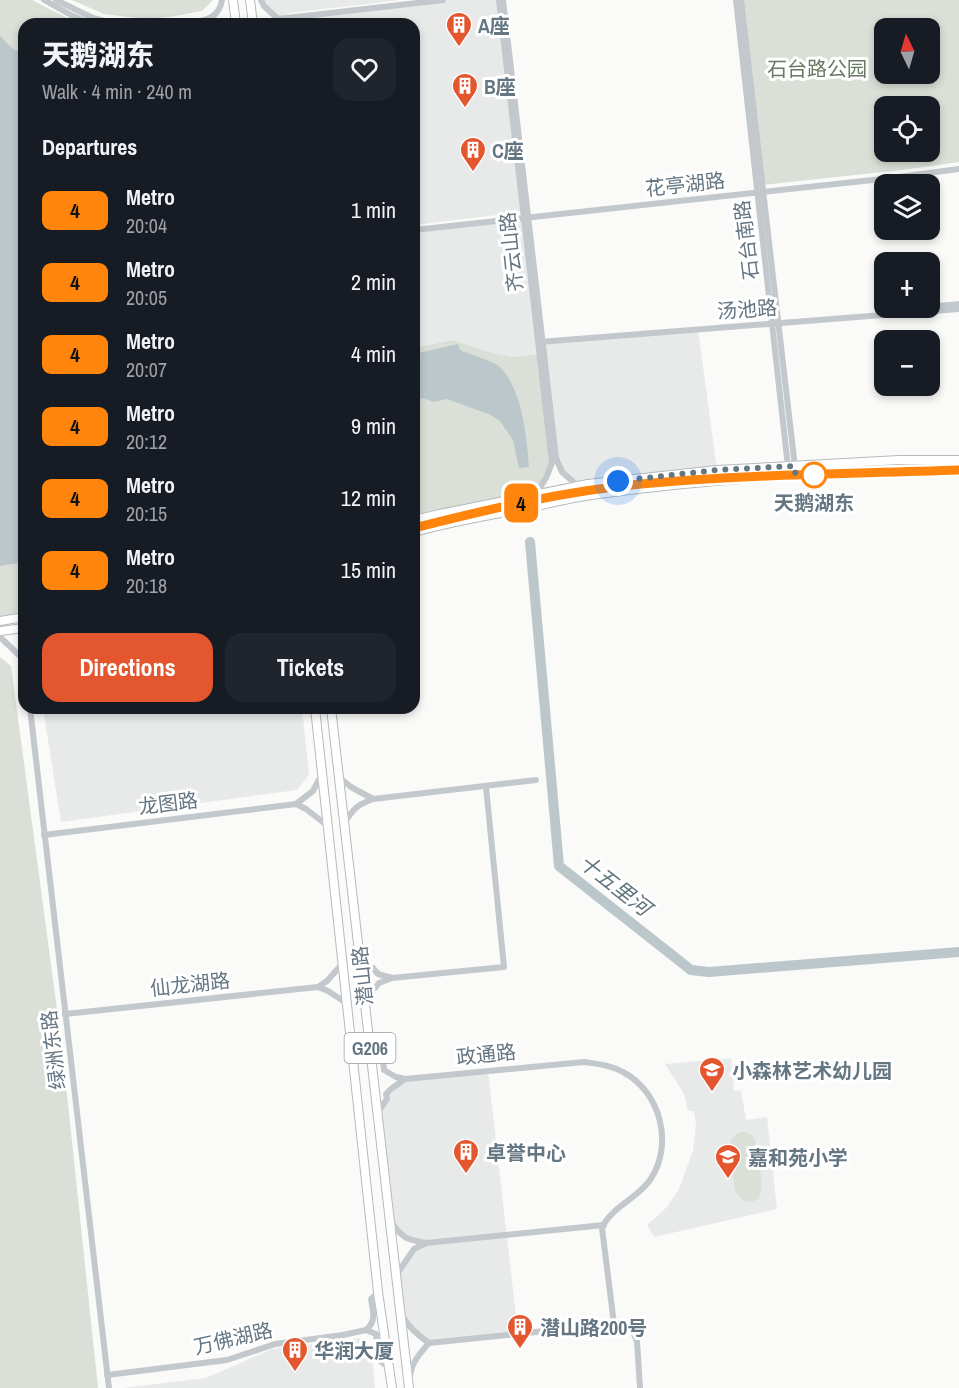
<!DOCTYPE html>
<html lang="en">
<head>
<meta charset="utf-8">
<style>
	body { margin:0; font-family:"Archivo Narrow","Noto Sans SC",sans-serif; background:#20242c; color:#f1f3f6; height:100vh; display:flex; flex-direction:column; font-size:22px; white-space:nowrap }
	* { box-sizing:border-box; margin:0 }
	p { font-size:20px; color:#9ea1a6 }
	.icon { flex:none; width:33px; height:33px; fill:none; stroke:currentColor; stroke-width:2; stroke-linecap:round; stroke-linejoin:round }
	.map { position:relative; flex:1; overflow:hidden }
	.details { position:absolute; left:18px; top:18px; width:402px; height:696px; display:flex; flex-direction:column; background:#171b24; border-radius:18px; box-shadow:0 3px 9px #0003 }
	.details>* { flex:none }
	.badge { padding:0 12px; border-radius:9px; font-size:21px; line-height:39px }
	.needle { width:39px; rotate:355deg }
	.buttons { position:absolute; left:874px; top:18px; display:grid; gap:12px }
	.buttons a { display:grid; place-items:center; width:66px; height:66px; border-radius:12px; background:#171b24; box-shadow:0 3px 9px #0003; font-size:30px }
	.you { position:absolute; width:30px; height:30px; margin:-15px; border:4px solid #fff; border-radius:50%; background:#1a73e8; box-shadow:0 0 0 9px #1a73e833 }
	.map>.badge { position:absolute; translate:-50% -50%; box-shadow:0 0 0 3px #fff }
	h2 { padding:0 24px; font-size:22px; line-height:54px }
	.round { display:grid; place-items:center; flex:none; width:63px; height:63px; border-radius:18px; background:#20242c }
	.summary { display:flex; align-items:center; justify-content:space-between; height:102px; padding:0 24px }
	h1 { font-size:28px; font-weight:800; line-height:45px }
	.button { display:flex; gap:12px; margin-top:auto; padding:12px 24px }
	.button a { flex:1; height:69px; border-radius:18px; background:#e4572e; color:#fff; font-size:24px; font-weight:800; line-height:69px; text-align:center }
	.button a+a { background:#20242c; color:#f1f3f6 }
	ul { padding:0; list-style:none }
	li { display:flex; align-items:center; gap:18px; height:72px; padding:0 24px }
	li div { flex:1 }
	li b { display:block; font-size:22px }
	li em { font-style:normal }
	li .badge { min-width:66px; font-weight:700; text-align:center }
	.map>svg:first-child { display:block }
</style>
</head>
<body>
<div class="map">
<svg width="959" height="1388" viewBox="0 0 959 1388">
	<rect width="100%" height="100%" fill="#fafaf8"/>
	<g fill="#e8e9e9">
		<path d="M261,0H401L290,13L281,17L443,0H499L523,212L414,225V24H269L278,19Z"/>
		<path d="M524,218L539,354L513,357L497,354L452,340L414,348V230Z"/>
		<path d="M698,329L717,470L579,486L557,463L542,341Z"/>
		<path d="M43,708H302L309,775L297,790L61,822Z"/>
		<path d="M731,1058L734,1091L741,1090L746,1120L767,1117L777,1209L654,1237L647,1225L666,1208L679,1189L693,1151L696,1123L694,1111H688L684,1094L665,1064Z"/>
		<path d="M488,1071L518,1334L429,1343L406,1322L397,1274L405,1260L425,1243L411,1240L390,1221L377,1114L386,1094L405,1079Z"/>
		<path d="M360,1338L371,1347L375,1388H123L206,1378L272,1349Z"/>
	</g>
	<g fill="#dadfd7" fill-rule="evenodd">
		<path d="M0,0H32L79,24H24V617L0,620Z"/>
		<path d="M72,0H213L202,11L170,17L145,19L104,14Z"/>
		<path d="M741,0H959V162L902,170L762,185ZM885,28H930V74H885ZM885,106H930V152H885Z"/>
		<path d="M452,340L497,354L513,357L539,354L552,463L535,496L414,520V348Z"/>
		<path d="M0,657L11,666L62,1047L98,1388H0Z"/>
		<path d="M741,1132C747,1132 751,1133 754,1138C758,1144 764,1188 760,1195C754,1207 739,1201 735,1190C734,1180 728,1150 731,1141C733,1136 736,1134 741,1132Z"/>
	</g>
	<g fill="#bbc7cb">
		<path d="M0,36L14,50L24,53V562L0,566Z"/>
		<path d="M458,344L460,350C469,354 492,361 499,366C522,388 527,437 529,467L519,468L513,440L500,421L491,415L447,399L434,402L423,398L414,400V354Z"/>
	</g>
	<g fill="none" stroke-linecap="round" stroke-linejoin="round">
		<path stroke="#bbc7cb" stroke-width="10" d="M530,542L559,866L691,970L709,972L959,952"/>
		<defs>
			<g id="major">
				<path d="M233,0L236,24"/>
				<path d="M250,0L253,24"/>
				<path d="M414,520L440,514L588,484L717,470L899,460H959"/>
				<path d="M414,532C449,522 485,516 521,509C544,505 568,498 592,495C713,478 837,471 959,470"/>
				<path d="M0,621L24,617"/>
				<path d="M0,631L24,628"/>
				<path d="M315,708L378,1292L392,1388"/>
				<path d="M331,708L409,1388"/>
			</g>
		</defs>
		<use href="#major" stroke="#b5babe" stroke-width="10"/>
		<g stroke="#c3c8cc" stroke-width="6">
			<path d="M44,0L71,15L91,24"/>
			<path d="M56,0L93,18L115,24"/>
			<path d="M261,0L264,6L278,19"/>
			<path d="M499,0L552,463L546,478L535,496"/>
			<path d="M503,0L556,458L562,472L578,486"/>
			<path d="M736,0L789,476"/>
			<path d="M741,0L796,476"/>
			<path d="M183,24C200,21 219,21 222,0"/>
			<path d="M269,24L272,21L278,19L443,0"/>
			<path d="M414,230L891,178L959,169"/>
			<path d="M930,307L959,304"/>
			<path d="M879,312L923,308"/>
			<path d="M539,342L959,309"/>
			<path d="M0,637L24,660"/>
			<path d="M30,708L109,1388"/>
			<path d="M322,774L313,791L296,804L306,809L328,826"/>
			<path d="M340,778L351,787L373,799C357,805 354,808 345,822"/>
			<path d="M373,799L536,780"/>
			<path d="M44,835L296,804"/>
			<path d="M342,964L327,981L318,987L328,991L348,1004"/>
			<path d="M373,968L378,974L392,978L379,983L375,988"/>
			<path d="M392,978L504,967L486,787"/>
			<path d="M65,1014L318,987"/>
			<path d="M371,1043L383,1060L384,1070L396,1077L405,1079L391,1089L386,1094L387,1099L377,1113"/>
			<path d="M405,1079L584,1062C597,1064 611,1065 623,1072C661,1092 674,1145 650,1180C637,1199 611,1207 602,1228L614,1324"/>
			<path d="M392,1223C403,1239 407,1239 426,1243L414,1249L397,1274"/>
			<path d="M426,1243L604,1225"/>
			<path d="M378,1292L371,1299C373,1311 377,1321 366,1330L376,1334L380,1361L390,1368"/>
			<path d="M403,1317C409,1328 419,1336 429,1343C420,1353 412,1362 410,1376"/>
			<path d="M429,1343L614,1324H629L637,1341L640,1388"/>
			<path d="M107,1375L227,1360L275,1344L343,1335L366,1330"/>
		</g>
		<use href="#major" stroke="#fff" stroke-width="8"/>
	</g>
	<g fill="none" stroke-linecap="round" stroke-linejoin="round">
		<defs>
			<path id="line" d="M414,528C489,509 564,491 641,484C747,474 853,474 959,470"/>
		</defs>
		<use href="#line" stroke="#fff" stroke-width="14"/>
		<use href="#line" stroke="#ff850d" stroke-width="9"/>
		<path stroke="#657683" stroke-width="6" stroke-dasharray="0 10.8" d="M618,481L717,470L794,466L796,476L816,475H814"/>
	</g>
	<defs>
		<symbol id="building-pin" viewBox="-11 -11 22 30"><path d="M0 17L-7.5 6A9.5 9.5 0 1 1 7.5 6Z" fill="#e4572e" stroke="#fff"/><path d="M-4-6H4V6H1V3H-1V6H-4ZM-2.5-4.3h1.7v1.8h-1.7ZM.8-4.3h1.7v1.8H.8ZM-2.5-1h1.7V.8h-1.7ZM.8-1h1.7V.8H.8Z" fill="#fff"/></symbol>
		<symbol id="school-pin" viewBox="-11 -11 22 30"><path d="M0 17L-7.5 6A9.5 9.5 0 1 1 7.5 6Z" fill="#e4572e" stroke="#fff"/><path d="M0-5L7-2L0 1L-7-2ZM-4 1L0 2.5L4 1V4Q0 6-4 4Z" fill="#fff"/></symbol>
	</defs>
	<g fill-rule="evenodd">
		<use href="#building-pin" x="444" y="10" width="30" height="40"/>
		<use href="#building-pin" x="450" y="71" width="30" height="40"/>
		<use href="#building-pin" x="458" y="135" width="30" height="40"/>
		<use href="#school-pin" x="697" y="1055" width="30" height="40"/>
		<use href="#building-pin" x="451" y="1137" width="30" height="40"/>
		<use href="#school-pin" x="713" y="1142" width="30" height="40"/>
		<use href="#building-pin" x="505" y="1312" width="30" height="40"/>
		<use href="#building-pin" x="280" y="1335" width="30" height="40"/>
	</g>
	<circle fill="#fff" stroke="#ff850d" stroke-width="3" cx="814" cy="475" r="12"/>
	<g text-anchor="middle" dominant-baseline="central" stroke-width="6" stroke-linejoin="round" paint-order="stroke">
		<rect fill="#fff" stroke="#939fa8" stroke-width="1.5" x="344.5" y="1033" width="51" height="30" rx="4.5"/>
		<g font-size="18" font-weight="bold" fill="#657683">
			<text x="370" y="1048">G206</text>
		</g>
		<g font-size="20" font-weight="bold" fill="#657683" stroke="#fff" text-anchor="start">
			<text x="478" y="25">A座</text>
			<text x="484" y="86">B座</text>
			<text x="492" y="150">C座</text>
			<text x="732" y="1070">小森林艺术幼儿园</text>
			<text x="486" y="1152">卓誉中心</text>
			<text x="748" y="1157">嘉和苑小学</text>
			<text x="540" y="1327">潜山路200号</text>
			<text x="314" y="1350">华润大厦</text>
		</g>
		<g font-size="20" fill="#687a64" stroke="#fff">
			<text x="817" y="68">石台路公园</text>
		</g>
		<g font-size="20" fill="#657683" stroke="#fff">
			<text transform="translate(685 184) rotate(-6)">花亭湖路</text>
			<text transform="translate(746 240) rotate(-97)">石台南路</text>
			<text transform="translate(511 252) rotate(-96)">齐云山路</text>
			<text transform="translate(747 309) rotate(-4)">汤池路</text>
			<text transform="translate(168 803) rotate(-7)">龙图路</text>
			<text transform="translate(362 976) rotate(-96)">潜山路</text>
			<text transform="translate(190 984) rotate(-6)">仙龙湖路</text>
			<text transform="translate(53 1050) rotate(-97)">绿洲东路</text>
			<text transform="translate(486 1054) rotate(-6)">政通路</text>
			<text transform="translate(233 1338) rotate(-13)">万佛湖路</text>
		</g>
		<g font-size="20" font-weight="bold" fill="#657683" stroke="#fff">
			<text x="814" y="502">天鹅湖东</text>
		</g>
		<g font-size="21" font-style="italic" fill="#60757c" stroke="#fff">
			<text transform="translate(615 885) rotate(38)">十五里河</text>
		</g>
	</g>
</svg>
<div class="buttons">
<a><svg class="needle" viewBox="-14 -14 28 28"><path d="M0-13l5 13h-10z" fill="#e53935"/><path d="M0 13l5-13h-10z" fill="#9ea1a6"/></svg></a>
<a><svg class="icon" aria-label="locate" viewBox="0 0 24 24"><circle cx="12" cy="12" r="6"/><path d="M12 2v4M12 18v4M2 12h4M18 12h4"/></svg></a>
<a><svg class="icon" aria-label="layers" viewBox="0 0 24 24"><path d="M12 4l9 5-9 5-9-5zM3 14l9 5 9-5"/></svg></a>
<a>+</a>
<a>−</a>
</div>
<div class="you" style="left:618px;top:481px"></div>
<b class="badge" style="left:521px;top:503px;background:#ff850d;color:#111">4</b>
<section class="details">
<div class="summary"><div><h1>天鹅湖东</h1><p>Walk · 4 min · 240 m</p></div><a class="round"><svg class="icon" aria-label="heart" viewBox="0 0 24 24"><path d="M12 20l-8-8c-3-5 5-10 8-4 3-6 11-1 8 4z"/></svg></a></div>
<h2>Departures</h2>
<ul>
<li><span class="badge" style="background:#ff850d;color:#111">4</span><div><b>Metro</b><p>20:04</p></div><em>1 min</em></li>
<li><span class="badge" style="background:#ff850d;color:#111">4</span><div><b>Metro</b><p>20:05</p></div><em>2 min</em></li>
<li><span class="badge" style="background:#ff850d;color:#111">4</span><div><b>Metro</b><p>20:07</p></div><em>4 min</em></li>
<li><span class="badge" style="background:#ff850d;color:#111">4</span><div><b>Metro</b><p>20:12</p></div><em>9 min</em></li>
<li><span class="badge" style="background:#ff850d;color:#111">4</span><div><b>Metro</b><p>20:15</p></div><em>12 min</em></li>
<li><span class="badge" style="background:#ff850d;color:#111">4</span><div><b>Metro</b><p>20:18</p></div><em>15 min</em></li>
</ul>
<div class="button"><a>Directions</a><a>Tickets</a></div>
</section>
</div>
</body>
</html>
